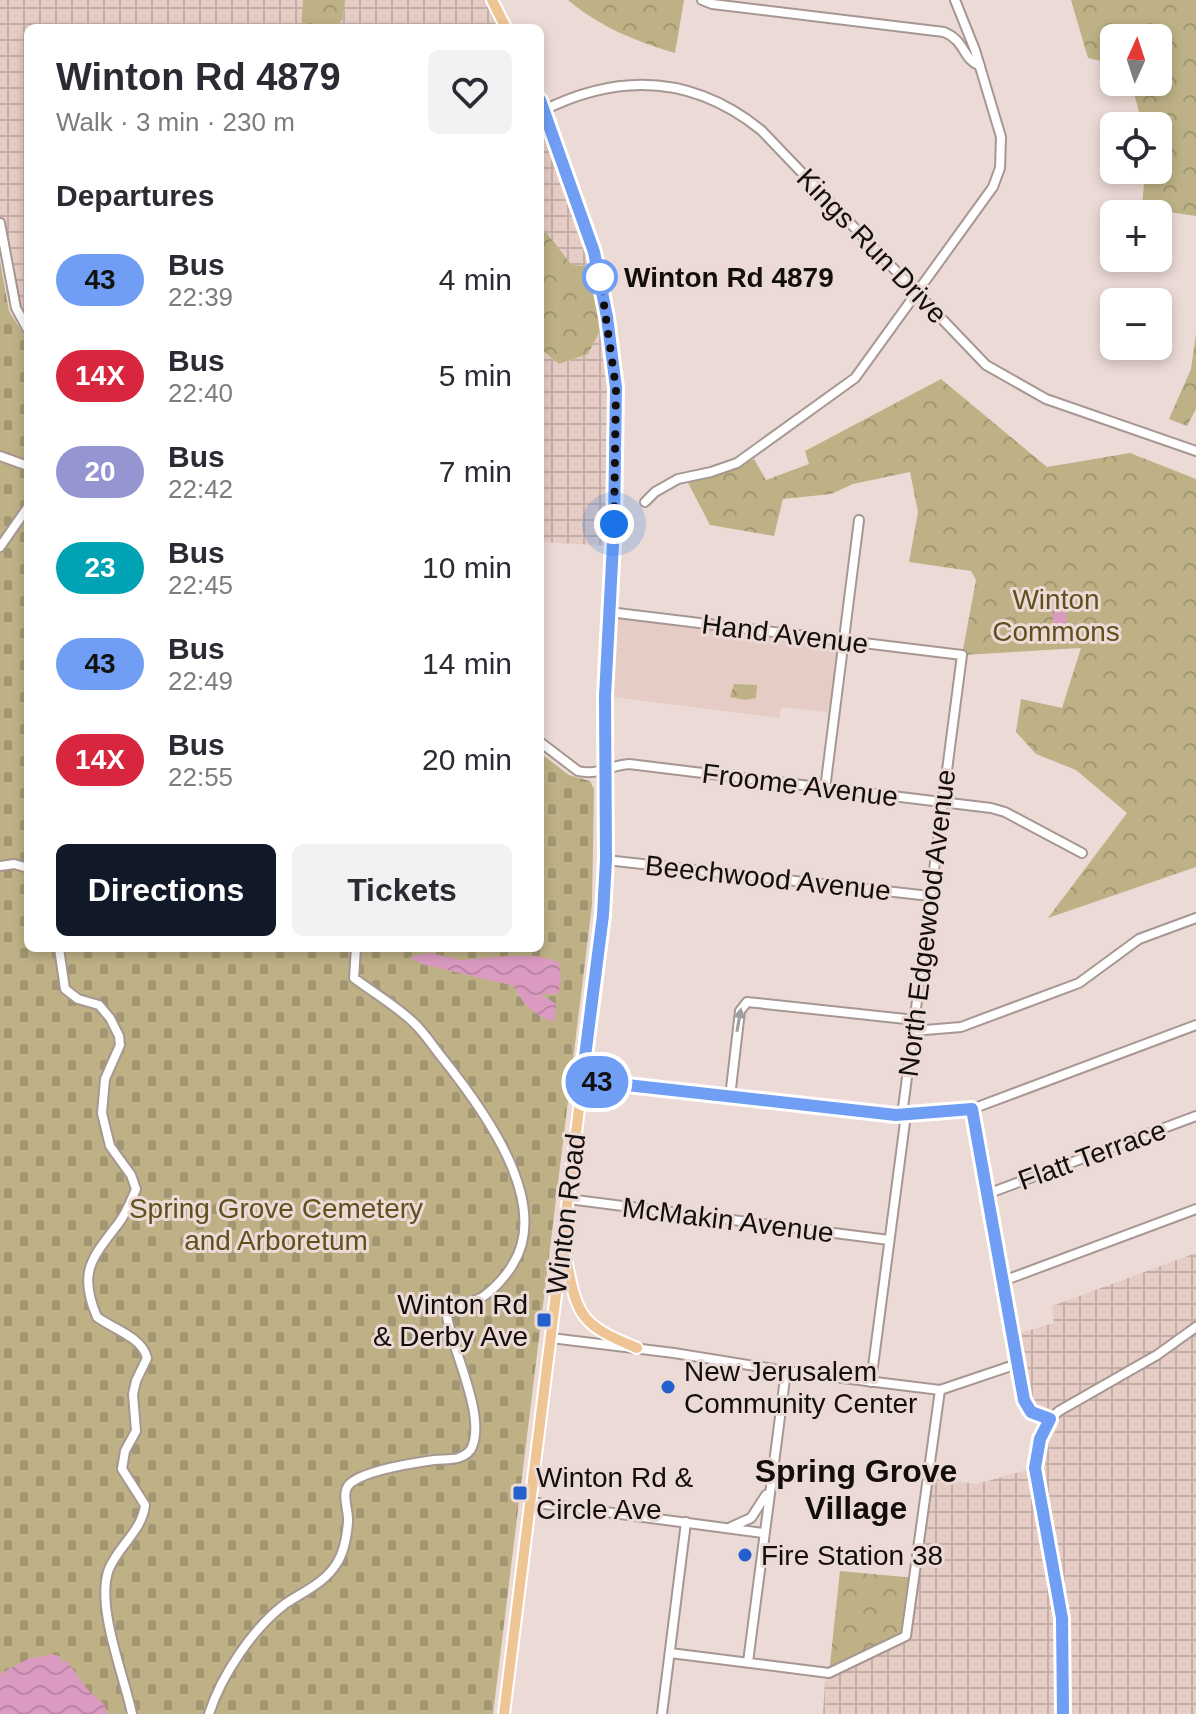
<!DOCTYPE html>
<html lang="en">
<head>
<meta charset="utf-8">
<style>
	body { margin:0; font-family:Helvetica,sans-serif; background:#f2f2f3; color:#2b2b33; height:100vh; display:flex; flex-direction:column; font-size:30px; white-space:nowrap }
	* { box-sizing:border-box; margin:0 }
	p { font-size:26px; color:#7c7c81 }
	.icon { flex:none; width:44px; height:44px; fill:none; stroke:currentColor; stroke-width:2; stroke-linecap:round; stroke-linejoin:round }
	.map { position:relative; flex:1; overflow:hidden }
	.drawer { position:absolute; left:24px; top:24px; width:520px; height:928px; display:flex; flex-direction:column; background:#fff; border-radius:12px; box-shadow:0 4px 12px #0003 }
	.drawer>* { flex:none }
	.badge { padding:0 16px; border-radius:26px; font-size:28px; line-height:52px }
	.needle { width:52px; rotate:3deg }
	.controls { position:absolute; left:1100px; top:24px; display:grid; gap:16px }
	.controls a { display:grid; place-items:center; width:72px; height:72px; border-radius:12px; background:#fff; box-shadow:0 4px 12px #0003; font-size:40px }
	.you { position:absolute; width:40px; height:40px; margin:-20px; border:6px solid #fff; border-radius:50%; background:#1a73e8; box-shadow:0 0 0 12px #1a73e833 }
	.map>.badge { position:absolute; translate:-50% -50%; box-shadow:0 0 0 4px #fff }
	h2 { padding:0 32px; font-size:30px; line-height:72px }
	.round { display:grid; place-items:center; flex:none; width:84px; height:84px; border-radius:12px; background:#f2f2f3 }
	.overview { display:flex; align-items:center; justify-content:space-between; height:136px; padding:0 32px }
	h1 { font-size:38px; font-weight:700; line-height:60px }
	.primary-button { display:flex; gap:16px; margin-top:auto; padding:16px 32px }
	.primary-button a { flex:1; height:92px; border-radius:12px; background:#111827; color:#fff; font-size:32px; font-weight:700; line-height:92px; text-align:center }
	.primary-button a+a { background:#f2f2f3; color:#2b2b33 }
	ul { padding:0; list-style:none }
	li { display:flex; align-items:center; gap:24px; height:96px; padding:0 32px }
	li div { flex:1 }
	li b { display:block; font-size:30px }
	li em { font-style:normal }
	li .badge { min-width:88px; font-weight:700; text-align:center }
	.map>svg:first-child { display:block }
</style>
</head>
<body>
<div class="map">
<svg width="1196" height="1714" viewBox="0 0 1196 1714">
	<defs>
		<pattern id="industrial-grid" width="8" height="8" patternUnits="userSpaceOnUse" patternTransform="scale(2)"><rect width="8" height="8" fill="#e5ccc4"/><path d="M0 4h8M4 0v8" fill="none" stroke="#c4aea7"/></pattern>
		<pattern id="forest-crowns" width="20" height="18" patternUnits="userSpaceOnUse" patternTransform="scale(2)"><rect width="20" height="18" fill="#beb185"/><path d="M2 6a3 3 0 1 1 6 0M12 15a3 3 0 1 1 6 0" fill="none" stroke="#a29772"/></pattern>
		<pattern id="cemetery-stones" width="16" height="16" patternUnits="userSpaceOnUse" patternTransform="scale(2)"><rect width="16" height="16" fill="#beb185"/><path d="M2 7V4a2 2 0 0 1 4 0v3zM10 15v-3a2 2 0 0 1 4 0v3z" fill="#a29772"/></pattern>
		<pattern id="water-waves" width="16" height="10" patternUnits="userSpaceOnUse" patternTransform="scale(2)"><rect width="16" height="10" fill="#db9bc0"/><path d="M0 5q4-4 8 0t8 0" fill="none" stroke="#bb84a4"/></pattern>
	</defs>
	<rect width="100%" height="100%" fill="#ebdad5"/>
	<path fill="#e5ccc4" d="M609,612L843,642L834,713L781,707L779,718L605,696Z"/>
	<g fill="url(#industrial-grid)">
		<path d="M0,0H303L301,28H28V330L20,317L0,223Z"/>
		<path d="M345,0H492L506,28H336L343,17Z"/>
		<path d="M540,100L597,267L572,265L540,225Z"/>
		<path d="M607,317L612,353L613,546L540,542V348L559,364L588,354Z"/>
		<path d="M1196,1253V1714H823L825,1682L829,1673L901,1640L926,1496L933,1478L977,1484L1045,1465L1049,1442L1058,1426L1032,1404L1020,1333L1054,1323L1052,1306Z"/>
	</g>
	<g fill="url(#forest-crowns)">
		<path d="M303,0H345L343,18L336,28H301Z"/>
		<path d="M568,0H684L675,53C635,41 600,27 568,0Z"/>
		<path d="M1071,0H1196V216L1142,208L1145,170H1158V126H1143L1131,82H1158V38H1114V64L1088,58Z"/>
		<path d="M540,225L572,265L597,267L607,317L588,354L559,364L540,348Z"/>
		<path d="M1196,334V409L1187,426L1169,419L1191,369Z"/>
		<path d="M941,379L1047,467L1130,453L1196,479V867L1048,918L1127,813L1076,770L1036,754L1016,732L1021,699L1062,708L1081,648L962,655L976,580L971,571L909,562L918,512L910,472L853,484L831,494L783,499L774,536L710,525L687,481L721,474L754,459L766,480L809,464L805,451Z"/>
		<path d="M734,684L757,685L756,698L745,700L730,697Z"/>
		<path d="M840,1571L915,1578L908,1631L829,1673Z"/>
	</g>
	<path fill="url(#cemetery-stones)" d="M0,261L9,311L28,341V948H540V753L569,775L590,781L594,789L592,905L493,1714H0Z"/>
	<g fill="url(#water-waves)">
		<path d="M1065,605L1067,631L1054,632L1052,606Z"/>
		<path d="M430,953L461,960L508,956H536L559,962L561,980L558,994H540L556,1004L555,1022C537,1018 521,1003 514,986L422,964L408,957Z"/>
		<path d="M54,1654L61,1657V1662L67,1661L87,1689L105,1705L107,1714H0V1674L28,1659Z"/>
	</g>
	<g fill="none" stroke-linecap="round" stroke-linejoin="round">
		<defs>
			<g id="minor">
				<path d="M702,0L712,4L944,32C966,41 962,59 980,66"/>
				<path d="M544,110C621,72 694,76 761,130L986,365L1046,399L1196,451"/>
				<path d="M0,223L16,308L28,330"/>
				<path d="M0,456L28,466"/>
				<path d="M645,502L655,492L678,479L711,472L737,463L855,378L993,187L1000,168L1001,137L975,50L955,0"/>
				<path d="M0,547L28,507"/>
				<path d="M609,612L962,655L903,1108L905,1122L871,1382"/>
				<path d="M540,742L578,771C597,776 611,765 629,764L991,808L1005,812L1082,853"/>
				<path d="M825,789L859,520"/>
				<path d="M606,860L930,896"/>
				<path d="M0,866L14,864L28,868"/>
				<path d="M59,948L65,989L78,999L99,1005L110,1018L119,1036L120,1045L105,1079L102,1113L110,1146L131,1175L136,1189C131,1201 126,1214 118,1224C91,1259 78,1273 97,1317C113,1329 142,1337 147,1358L136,1381L133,1394L136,1431L125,1451L122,1469L145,1505C142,1531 119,1545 109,1569C95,1605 124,1675 132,1714"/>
				<path d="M913,1031L961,1027L1079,983L1139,939L1196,918"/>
				<path d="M582,1080L896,1115L972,1109L1196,1025"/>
				<path d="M730,1097L740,1011L747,1002L915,1020"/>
				<path d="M972,1109L1024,1400L1031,1412L1050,1419"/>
				<path d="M987,1194L1196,1116"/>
				<path d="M568,1199L889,1240"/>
				<path d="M1003,1281L1196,1209"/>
				<path d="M551,1338L674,1353L786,1371L940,1390L1017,1364"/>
				<path d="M530,1502L763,1533"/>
				<path d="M731,1527L751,1518L766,1495"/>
				<path d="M670,1653L829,1673L906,1636L940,1390"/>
				<path d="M748,1662L786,1371"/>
				<path d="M209,1714C221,1676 253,1628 285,1604C304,1591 324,1584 337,1563C344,1552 347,1535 348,1522C349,1509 339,1491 352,1482C368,1470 413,1463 434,1460C442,1459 451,1460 458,1458C464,1456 470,1453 472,1447C486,1415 452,1350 447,1316C457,1304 472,1304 484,1296C494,1289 507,1275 513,1264C552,1202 482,1108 444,1060C434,1048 425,1033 413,1022C395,1005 374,993 354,978L356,948"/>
				<path d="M662,1714L686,1522"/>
				<path d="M1063,1714L1062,1618L1035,1468L1040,1439L1050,1419L1059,1411L1157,1355L1196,1327"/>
			</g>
			<g id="major">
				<path d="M492,0L506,28"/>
				<path d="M566,1258C577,1317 581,1325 637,1348"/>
				<path d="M504,1714L603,915L606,860V690L614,524L616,388L607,317L594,252L540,100"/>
			</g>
		</defs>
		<use href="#minor" stroke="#a79792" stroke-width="12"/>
		<use href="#major" stroke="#fff" stroke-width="14"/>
		<use href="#minor" stroke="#fff" stroke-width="8"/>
		<use href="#major" stroke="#efc595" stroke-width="10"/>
	</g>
	<defs><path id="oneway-solid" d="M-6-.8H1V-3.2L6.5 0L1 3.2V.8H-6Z" transform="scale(2)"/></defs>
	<use fill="#a19f9e" href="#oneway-solid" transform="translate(739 1020) rotate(-80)"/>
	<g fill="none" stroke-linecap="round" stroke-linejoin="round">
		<defs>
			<path id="line" d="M540,100L594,252L607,317L616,388L614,524L605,696L606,860L603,915L582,1080L896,1115L972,1109L1024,1400L1031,1412L1050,1419L1040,1439L1035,1468L1062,1618L1063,1714"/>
		</defs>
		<use href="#line" stroke="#fff" stroke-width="18"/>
		<use href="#line" stroke="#6f9ef4" stroke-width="12"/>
		<path stroke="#130e0c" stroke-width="8" stroke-dasharray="0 14.4" d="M600,277L616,388L614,524"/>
	</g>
	<circle fill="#fff" stroke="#6f9ef4" stroke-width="4" cx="600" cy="277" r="16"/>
	<g fill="#2360cd" stroke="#ebdad5" stroke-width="3">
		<rect x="536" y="1312" width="16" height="16" rx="4"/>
		<circle cx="668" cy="1387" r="8"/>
		<rect x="512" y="1485" width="16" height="16" rx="4"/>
		<circle cx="745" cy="1555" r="8"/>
	</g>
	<g text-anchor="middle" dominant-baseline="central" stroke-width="6" stroke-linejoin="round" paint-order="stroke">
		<g font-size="28" fill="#130e0c" stroke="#ebdad5">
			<text transform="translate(872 246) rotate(46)">Kings Run Drive</text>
			<text transform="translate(785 634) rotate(7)">Hand Avenue</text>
			<text transform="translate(800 785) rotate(7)">Froome Avenue</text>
			<text transform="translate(768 878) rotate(6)">Beechwood Avenue</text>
			<text transform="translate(927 923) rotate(-83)">North Edgewood Avenue</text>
			<text transform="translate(1092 1155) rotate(-20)">Flatt Terrace</text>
			<text transform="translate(566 1214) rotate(-83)">Winton Road</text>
			<text transform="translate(728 1220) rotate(7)">McMakin Avenue</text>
		</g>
		<g font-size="28" font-weight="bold" fill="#130e0c" stroke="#ebdad5" text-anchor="start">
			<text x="624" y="277">Winton Rd 4879</text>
		</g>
		<g font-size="28" fill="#5e511d" stroke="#ebdad5">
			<text x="1056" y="599">Winton<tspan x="1056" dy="32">Commons</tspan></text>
			<text x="276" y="1208">Spring Grove Cemetery<tspan x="276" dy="32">and Arboretum</tspan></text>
		</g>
		<g font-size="28" fill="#130e0c" stroke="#ebdad5" text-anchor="start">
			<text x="528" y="1304" text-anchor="end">Winton Rd<tspan x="528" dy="32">&amp; Derby Ave</tspan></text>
			<text x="684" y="1371">New Jerusalem<tspan x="684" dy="32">Community Center</tspan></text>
			<text x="536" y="1477">Winton Rd &amp;<tspan x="536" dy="32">Circle Ave</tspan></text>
			<text x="761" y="1555">Fire Station 38</text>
		</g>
		<g font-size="32" font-weight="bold" fill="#130e0c" stroke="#ebdad5">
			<text x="856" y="1471">Spring Grove<tspan x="856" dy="37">Village</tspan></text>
		</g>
	</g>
</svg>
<div class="controls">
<a><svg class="needle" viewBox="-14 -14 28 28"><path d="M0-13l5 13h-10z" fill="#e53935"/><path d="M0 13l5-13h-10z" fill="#7c7c81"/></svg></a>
<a><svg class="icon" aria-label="locate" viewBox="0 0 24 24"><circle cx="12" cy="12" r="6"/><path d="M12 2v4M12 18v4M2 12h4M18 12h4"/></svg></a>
<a>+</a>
<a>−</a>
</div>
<div class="you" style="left:614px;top:524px"></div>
<b class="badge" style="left:597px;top:1082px;background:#6f9ef4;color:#111">43</b>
<section class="drawer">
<div class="overview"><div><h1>Winton Rd 4879</h1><p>Walk · 3 min · 230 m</p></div><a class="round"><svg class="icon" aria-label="heart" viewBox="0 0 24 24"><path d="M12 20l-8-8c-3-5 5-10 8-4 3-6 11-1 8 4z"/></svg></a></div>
<h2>Departures</h2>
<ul>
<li><span class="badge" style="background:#6f9ef4;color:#111">43</span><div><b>Bus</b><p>22:39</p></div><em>4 min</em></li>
<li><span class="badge" style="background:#d7263d;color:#fff">14X</span><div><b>Bus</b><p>22:40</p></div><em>5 min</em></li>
<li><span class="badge" style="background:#9595d1;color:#fff">20</span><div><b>Bus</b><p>22:42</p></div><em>7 min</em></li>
<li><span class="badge" style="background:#00a3b4;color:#fff">23</span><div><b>Bus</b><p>22:45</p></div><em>10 min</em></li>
<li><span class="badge" style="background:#6f9ef4;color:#111">43</span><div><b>Bus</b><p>22:49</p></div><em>14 min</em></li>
<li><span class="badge" style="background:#d7263d;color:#fff">14X</span><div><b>Bus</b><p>22:55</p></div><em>20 min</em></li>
</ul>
<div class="primary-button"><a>Directions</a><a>Tickets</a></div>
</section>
</div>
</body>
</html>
